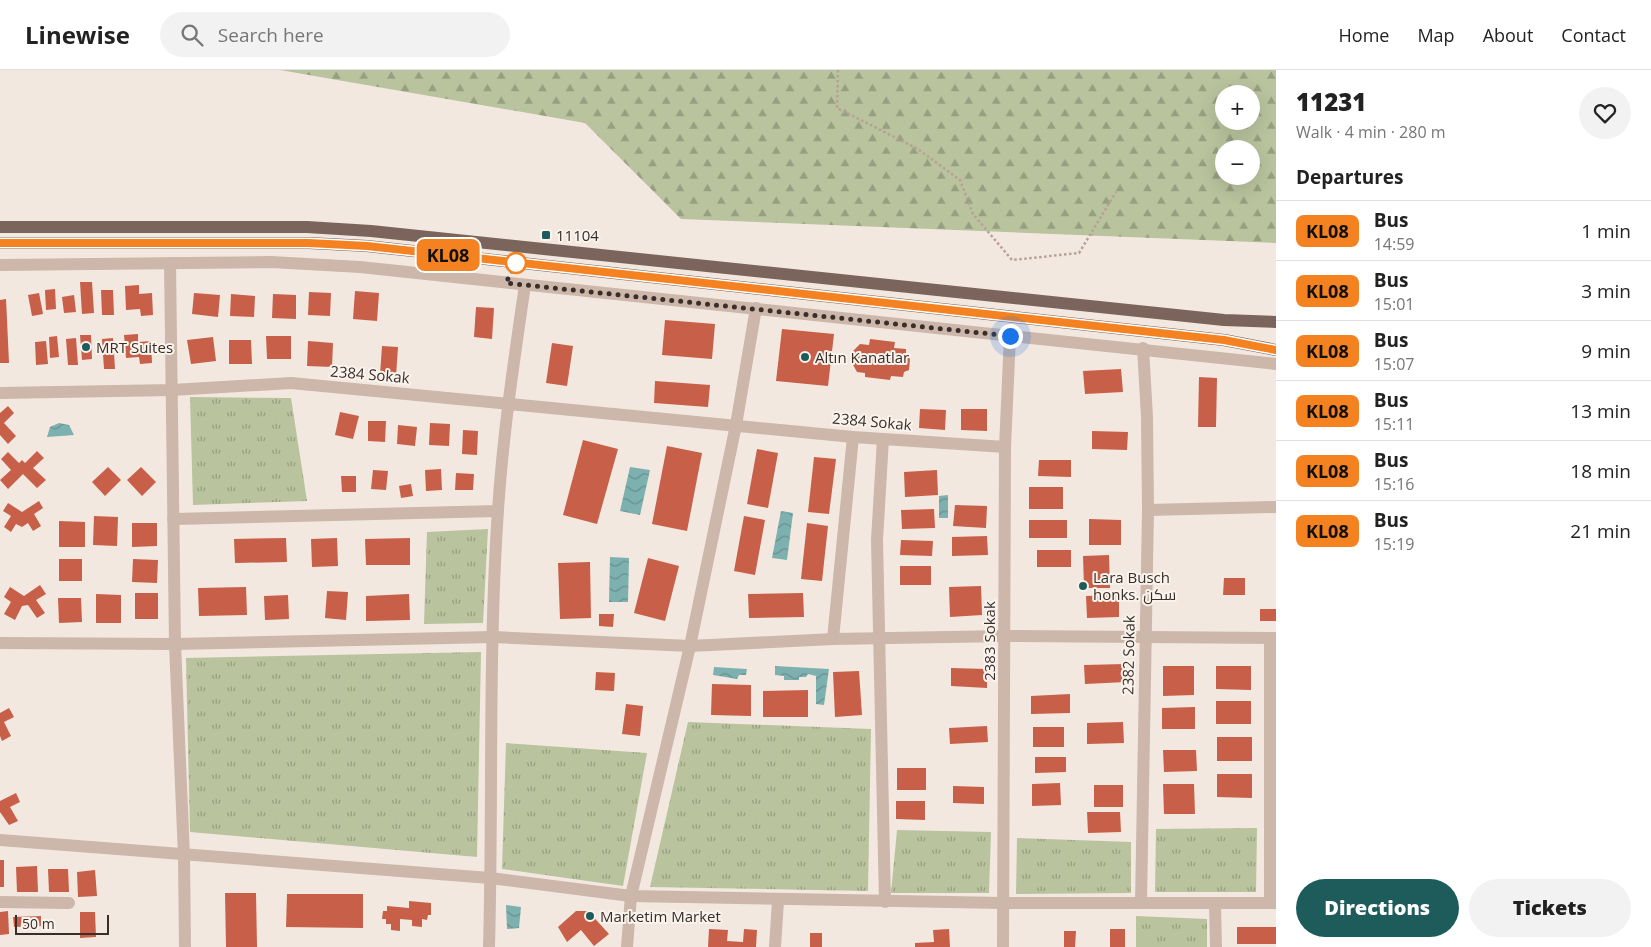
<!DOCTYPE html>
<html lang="en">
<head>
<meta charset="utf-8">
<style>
	body { margin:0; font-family:"Open Sans",Cairo,sans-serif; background:#f2f2f2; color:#222; height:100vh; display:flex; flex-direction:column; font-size:19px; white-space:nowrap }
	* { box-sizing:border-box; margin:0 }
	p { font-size:16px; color:#767676 }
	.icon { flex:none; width:28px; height:28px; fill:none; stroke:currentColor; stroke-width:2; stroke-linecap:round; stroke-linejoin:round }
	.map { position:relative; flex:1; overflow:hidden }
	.drawer { display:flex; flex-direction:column; background:#fff; width:375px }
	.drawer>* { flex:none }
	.badge { padding:0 10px; border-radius:8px; font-size:18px; line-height:32px }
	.buttons { position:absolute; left:1215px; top:15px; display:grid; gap:10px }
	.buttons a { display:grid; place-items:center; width:45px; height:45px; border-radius:50%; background:#fff; box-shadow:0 5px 20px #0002; font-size:25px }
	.scale { position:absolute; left:15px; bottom:12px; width:94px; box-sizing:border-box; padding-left:5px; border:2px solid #392e2a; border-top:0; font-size:14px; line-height:18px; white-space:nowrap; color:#392e2a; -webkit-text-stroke:4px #faf3ec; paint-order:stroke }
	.you { position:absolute; width:25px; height:25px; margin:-12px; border:4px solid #fff; border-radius:50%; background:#1a73e8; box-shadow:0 0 0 8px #1a73e833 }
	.map>.badge { position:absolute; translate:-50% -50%; box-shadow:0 0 0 2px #fff }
	h2 { padding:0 20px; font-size:19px; line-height:45px }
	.round { display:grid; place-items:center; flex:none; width:52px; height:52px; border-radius:26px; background:#f2f2f2 }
	.headline { display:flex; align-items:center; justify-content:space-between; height:85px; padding:0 20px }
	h1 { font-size:24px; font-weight:800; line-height:38px }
	.button { display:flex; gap:10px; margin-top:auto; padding:10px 20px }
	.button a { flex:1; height:58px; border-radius:30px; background:#1e5c5c; color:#fff; font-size:20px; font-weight:800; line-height:58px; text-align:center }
	.button a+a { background:#f2f2f2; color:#222 }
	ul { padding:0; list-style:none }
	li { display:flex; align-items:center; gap:15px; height:60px; padding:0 20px; border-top:1px solid #e0e0e0 }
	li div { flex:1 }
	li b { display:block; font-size:19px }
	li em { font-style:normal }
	li .badge { min-width:55px; font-weight:700; text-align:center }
	header { display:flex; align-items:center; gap:30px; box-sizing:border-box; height:70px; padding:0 25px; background:#fff; border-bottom:1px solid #e0e0e0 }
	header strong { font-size:24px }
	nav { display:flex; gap:28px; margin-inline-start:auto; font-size:18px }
	.search { width:350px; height:45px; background:#f2f2f2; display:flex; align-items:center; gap:12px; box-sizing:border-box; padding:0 18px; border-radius:28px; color:#767676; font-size:19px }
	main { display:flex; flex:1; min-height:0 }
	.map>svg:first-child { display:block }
</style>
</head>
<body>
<header>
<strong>Linewise</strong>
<div class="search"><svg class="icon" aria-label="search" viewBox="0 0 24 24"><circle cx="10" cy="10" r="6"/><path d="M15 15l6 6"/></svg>Search here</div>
<nav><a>Home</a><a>Map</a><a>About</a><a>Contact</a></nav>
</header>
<main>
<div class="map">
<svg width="1276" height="877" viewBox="0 0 1276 877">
	<defs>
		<pattern id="grass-tufts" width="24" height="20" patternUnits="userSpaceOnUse" patternTransform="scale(1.25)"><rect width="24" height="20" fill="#b9c39e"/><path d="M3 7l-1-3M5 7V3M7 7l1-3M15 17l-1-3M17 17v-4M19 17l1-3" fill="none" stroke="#979f81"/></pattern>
		<pattern id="forest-firs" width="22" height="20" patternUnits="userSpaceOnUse" patternTransform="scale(1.25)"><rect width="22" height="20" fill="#b9c39e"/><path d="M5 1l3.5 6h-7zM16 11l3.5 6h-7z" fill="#979f81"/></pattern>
		<pattern id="water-waves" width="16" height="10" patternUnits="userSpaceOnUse" patternTransform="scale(1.25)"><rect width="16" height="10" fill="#7db1b0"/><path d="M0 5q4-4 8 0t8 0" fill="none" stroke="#67908f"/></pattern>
	</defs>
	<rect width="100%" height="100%" fill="#f3e8df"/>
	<g fill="url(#grass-tufts)">
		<path d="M190,327L291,328L307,431L193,435Z"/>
		<path d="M488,459L483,553L424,554L427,462Z"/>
		<path d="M481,582L477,787L190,762L186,588Z"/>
		<path d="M688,652L871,659L868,821L650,817Z"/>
		<path d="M506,673L647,683L623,816L502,799Z"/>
		<path d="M1257,758L1256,822H1155L1156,759Z"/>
		<path d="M897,760L991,762L989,823H891Z"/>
		<path d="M1017,768L1131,772V823L1016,824Z"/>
		<path d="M1136,846L1207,849V877H1136Z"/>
	</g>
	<path fill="url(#forest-firs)" fill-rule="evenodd" d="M280,0H1276V173L681,149L585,53ZM1224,24H1251V51H1224ZM1224,79H1251V106H1224Z"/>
	<g fill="url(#water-waves)">
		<path d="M59,353L69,355L74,365L47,367L50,357Z"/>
		<path d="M630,397L650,400L640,445L620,441Z"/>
		<path d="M948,425V448H939V426Z"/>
		<path d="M781,441L793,443L787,490L772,488Z"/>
		<path d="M610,487L629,488L628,532H609Z"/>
		<path d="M775,596L829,599L824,635L816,634V606L808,604L806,607H799V610H784V606L775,605Z"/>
		<path d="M714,597L747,599L746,605H739L737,609L713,605Z"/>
		<path d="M506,835L521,837L519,858L507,859Z"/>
	</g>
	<g fill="#c75f49">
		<path d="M80,212H92L94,243L82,244Z"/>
		<path d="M139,215V224L152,223L153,245L141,246L140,239L126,240L125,216Z"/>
		<path d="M55,219L56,239L46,240L45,220Z"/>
		<path d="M101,220H113L114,245H102Z"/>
		<path d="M355,221L379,223L377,251L353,249Z"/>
		<path d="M309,222L331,223L330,246L308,245Z"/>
		<path d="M39,223L43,244L32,246L28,225Z"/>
		<path d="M194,223L220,225L218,247L192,244Z"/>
		<path d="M231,224L255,226L254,247L230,246Z"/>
		<path d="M273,224L296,225V249L272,248Z"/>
		<path d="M74,225L76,242L64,243L62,227Z"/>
		<path d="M6,229L9,293H0V230Z"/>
		<path d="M476,237L494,238L492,269L474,267Z"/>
		<path d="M665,250L715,254L712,289L662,285Z"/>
		<path d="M782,259L834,264L828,316L776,311Z"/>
		<path d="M138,264V272L151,271L152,293L140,294L139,287L126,288L124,265Z"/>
		<path d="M80,265H91L92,289L82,290Z"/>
		<path d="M57,266L59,287L50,288L49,267Z"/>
		<path d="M266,266H291V289H267Z"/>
		<path d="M213,267L216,291L191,294L187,270Z"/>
		<path d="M76,268L78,295H68L66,269Z"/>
		<path d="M113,268L115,299H104L102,269Z"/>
		<path d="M870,269L895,272L894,278L906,279V284L910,289L909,300L904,302L903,307L891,306L890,310L865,307V303L857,302L852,293L853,281L860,274L869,275Z"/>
		<path d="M229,270H251L252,294H229Z"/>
		<path d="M46,271L48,294L36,295L35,272Z"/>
		<path d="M308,271L333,273L332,297L307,296Z"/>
		<path d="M552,273L573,276L567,316L546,313Z"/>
		<path d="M382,276L398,277L396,306L380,305Z"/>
		<path d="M1121,299L1123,322L1085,324L1083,301Z"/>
		<path d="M1199,307L1217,308L1216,357H1198Z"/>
		<path d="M655,311L710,315L708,337L654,333Z"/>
		<path d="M8,336L14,343L4,353L16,366L8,374L0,365V343Z"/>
		<path d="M920,339L946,340L945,360L919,358Z"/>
		<path d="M961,339H987V361L961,360Z"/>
		<path d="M340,342L359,346L353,369L335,365Z"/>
		<path d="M368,351H386L385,372L368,371Z"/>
		<path d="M430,353L450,354L449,376L429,375Z"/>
		<path d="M398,355L417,357L415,376L397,374Z"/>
		<path d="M463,360L478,361L477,385L462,384Z"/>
		<path d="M1092,361L1128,362L1127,380L1092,379Z"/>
		<path d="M583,370L618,379L597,454L563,445Z"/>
		<path d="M667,376L702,383L687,461L652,454Z"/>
		<path d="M757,379L778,383L768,438L747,434Z"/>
		<path d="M37,381L44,388L33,398L46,410L37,418L23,404L8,419L0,410L11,400L1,389L8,382L19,393L22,390L25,393Z"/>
		<path d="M814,387L836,389L829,444L808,442Z"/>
		<path d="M1039,390H1071V407L1038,406Z"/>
		<path d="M108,397L121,410L105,426L92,412Z"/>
		<path d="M141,397L156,412L142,426L127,410Z"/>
		<path d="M441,399L442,420L426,421L425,400Z"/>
		<path d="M373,400L388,401L386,420L371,419Z"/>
		<path d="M937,400L938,425L905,427L904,402Z"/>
		<path d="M456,403L474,404L473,420H455Z"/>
		<path d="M341,406H356V422H342Z"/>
		<path d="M411,414L413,426L401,428L399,416Z"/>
		<rect x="1029" y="417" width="34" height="22"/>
		<path d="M39,431L43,438L34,444L41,456L33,461L28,453L22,457L16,454L11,462L4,457L11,446L3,441L8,433L22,442Z"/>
		<path d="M955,435L987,436L986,458L953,456Z"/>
		<path d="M934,439L935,458L902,459L901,440Z"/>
		<path d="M94,446L118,447L117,476L93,475Z"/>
		<path d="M744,446L765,450L755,505L734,501Z"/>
		<path d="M1089,449L1121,450V475H1089Z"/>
		<rect x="1029" y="450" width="38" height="18"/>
		<path d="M59,451L85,452V477H59Z"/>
		<path d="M132,453H157V476L132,477Z"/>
		<path d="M807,453L828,456L822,511L801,509Z"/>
		<path d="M987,466L988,485L952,486V467Z"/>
		<path d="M286,468L287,492L235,493L234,469Z"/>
		<path d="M337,468L338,496L312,497L311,469Z"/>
		<path d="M410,468V495H366L365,469Z"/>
		<path d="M901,470L933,471L932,486L900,485Z"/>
		<rect x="1037" y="480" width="34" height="17"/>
		<path d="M1109,485L1110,518H1084L1083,486Z"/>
		<path d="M648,488L679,496L665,551L634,543Z"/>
		<rect x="59" y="489" width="23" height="22"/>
		<path d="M133,489L158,490L157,513L132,512Z"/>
		<path d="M590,492L591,548L560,549L558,493Z"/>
		<rect x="900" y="496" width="31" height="19"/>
		<path d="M1224,508H1245V525H1223Z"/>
		<path d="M40,515L46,524L36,530L45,543L37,548L28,535L22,536L15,550L4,544L11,532L4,527L10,517L24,526Z"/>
		<path d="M981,516L982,545L950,547L949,517Z"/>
		<path d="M246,517L247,545L199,546L198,518Z"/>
		<path d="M327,521L348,522L346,550L325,548Z"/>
		<rect x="135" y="523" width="23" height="26"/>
		<path d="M803,523L804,547L749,548L748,524Z"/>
		<path d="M96,524L121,525V553H96Z"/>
		<path d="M409,524L410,550L366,551V526Z"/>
		<path d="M288,525L289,549L265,550L264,526Z"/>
		<path d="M1119,525V547L1087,548L1086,526Z"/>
		<path d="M58,528H81L82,552L59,553Z"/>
		<rect x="1260" y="539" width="16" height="12"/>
		<path d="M599,544H614L613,557L599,556Z"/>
		<path d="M1125,594L1126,612L1085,614L1084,595Z"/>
		<path d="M1163,596H1194V625L1163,626Z"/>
		<path d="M1216,596H1251V620L1216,619Z"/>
		<path d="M951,598L987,599V618L951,616Z"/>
		<path d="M859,601L862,645L835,647L833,602Z"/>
		<path d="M596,602L615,603L614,621L595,620Z"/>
		<path d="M712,614L751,615V646L711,645Z"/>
		<path d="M808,620V647H763V621Z"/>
		<path d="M1070,624V643L1031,644V626Z"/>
		<rect x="1216" y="631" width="35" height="23"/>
		<path d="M626,634L643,636L640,666L622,664Z"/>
		<path d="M1195,637V659H1162V638Z"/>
		<path d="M9,638L14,647L4,652L11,666L2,671L0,666V643Z"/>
		<path d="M1123,652L1124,673L1087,674V653Z"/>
		<path d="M987,656L988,672L950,674L949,658Z"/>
		<rect x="1033" y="657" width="31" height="20"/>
		<rect x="1217" y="667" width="35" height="24"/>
		<path d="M1163,680H1196L1197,701L1164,702Z"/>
		<path d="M1035,687H1066V702L1035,703Z"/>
		<rect x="897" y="698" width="29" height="22"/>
		<path d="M1217,704H1252V728L1217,727Z"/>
		<path d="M1060,713L1061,735L1032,736V714Z"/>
		<path d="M1163,714H1194L1195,744H1164Z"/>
		<rect x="1094" y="715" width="29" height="22"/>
		<path d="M953,716L984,717V734L953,733Z"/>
		<path d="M16,723L20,732L10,737L18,751L9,755L0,742V731Z"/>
		<path d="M896,731H925V750L896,749Z"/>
		<path d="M1087,742H1120L1121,762L1088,763Z"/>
		<rect x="0" y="790" width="4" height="27"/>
		<path d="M37,796L38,822H17L16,797Z"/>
		<path d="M48,799H68L69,822H49Z"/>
		<path d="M95,800L97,826L78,827L77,802Z"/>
		<path d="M225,823H256L257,877H226Z"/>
		<path d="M287,824H363V858L286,857Z"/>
		<path d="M409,831L431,833V845H428L427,850L422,849V857L412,856V850L400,849V861L391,860V854H386V849H382L383,841H387V836L409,838Z"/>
		<path d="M8,841L9,864L0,865V842Z"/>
		<path d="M576,841H588L609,864L594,876L581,860L567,872L558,857Z"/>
		<path d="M80,842H95L96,867L80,868Z"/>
		<path d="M41,846V856L14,857L13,847Z"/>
		<rect x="1237" y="857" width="39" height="17"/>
		<path d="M709,859L728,860L727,871L743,872L744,859L757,860L756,877H708Z"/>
		<path d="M949,859L950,877H915V873L934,872L933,860Z"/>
		<rect x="1110" y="859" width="15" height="18"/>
		<path d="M1064,861H1076L1075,877H1064Z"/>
		<rect x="810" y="863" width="12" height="14"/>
	</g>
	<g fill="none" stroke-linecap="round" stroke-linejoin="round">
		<path stroke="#b8a194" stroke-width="2.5" stroke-dasharray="2.5 2.5" stroke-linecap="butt" d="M838,0L837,38L918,79L960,110L973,144L1012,190L1079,183L1116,122"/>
		<g stroke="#ccb7aa" stroke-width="12">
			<path d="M170,193L175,574L184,786L185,877"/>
			<path d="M0,195L271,192L360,197L1276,294"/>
			<path d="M0,323L172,320L291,313L853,367L1005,377"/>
			<path d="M883,369L877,470L885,832"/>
			<path d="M1148,440L1276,437"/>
			<path d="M173,449L498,441"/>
			<path d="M833,569L853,367"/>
			<path d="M0,573L175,574L493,567L690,576L833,569L1006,566L1276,568"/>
			<path d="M0,770L490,808L631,826L1003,833H1276"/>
			<path d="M0,832L69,833"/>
			<path d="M1141,833L1148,440L1147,347L1143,278"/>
			<path d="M1215,833L1216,877"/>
			<path d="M1270,833V568"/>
			<path d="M489,877C493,731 488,585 498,440C503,364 514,290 525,215"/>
			<path d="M627,877L631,826L690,576L736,355L756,238"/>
			<path d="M775,877L778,831"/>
			<path d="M1003,877L1005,377L1010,266"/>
		</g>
		<g stroke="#7b645b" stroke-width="12">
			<path d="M0,157H307L371,161L1224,250L1276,252"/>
			<path d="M0,173H309L367,176L1224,270L1276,280"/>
		</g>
	</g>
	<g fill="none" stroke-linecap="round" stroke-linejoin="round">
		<defs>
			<path id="line" d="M0,173H309L367,176L1224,270L1276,280"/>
		</defs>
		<use href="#line" stroke="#fff" stroke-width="11"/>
		<use href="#line" stroke="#f58220" stroke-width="8"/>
		<path stroke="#392e2a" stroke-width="5" stroke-dasharray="0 9" d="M516,193L506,213L1010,266"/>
	</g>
	<g fill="#1e5c5c" stroke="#faf3ec" stroke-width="2">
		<rect x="541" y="160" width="10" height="10" rx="2.5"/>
		<circle cx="86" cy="277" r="5"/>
		<circle cx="805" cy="287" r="5"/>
		<circle cx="1083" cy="516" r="5"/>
		<circle cx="590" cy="846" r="5"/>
	</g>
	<circle fill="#fff" stroke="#f58220" stroke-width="2.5" cx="516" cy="193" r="10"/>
	<g text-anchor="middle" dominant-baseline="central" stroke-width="4" stroke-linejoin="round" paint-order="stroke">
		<g font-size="15" fill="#392e2a" stroke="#faf3ec" text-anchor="start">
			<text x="556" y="165">11104</text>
			<text x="96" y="277">MRT Suites</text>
			<text x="815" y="287">Altın Kanatlar</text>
			<text x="1093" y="507">Lara Busch<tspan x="1093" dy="17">honks. سكن</tspan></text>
			<text x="600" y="846">Marketim Market</text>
		</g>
		<g font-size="15" fill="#392e2a" stroke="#faf3ec">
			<text transform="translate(370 304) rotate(5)">2384 Sokak</text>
			<text transform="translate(872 351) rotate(5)">2384 Sokak</text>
			<text transform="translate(989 571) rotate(-90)">2383 Sokak</text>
			<text transform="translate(1128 585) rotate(-89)">2382 Sokak</text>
		</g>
	</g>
</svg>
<div class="buttons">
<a>+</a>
<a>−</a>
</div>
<div class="scale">50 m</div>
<div class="you" style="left:1010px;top:266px"></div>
<b class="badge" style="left:448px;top:185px;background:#f58220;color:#111">KL08</b>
</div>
<section class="drawer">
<div class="headline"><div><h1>11231</h1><p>Walk · 4 min · 280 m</p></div><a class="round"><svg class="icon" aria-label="heart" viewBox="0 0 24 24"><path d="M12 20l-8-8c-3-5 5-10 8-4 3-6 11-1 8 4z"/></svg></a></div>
<h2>Departures</h2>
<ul>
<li><span class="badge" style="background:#f58220;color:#111">KL08</span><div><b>Bus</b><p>14:59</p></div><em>1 min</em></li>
<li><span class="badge" style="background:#f58220;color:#111">KL08</span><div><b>Bus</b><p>15:01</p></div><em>3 min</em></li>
<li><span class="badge" style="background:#f58220;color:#111">KL08</span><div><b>Bus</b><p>15:07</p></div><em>9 min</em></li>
<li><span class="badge" style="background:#f58220;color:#111">KL08</span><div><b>Bus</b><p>15:11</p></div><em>13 min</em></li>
<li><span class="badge" style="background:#f58220;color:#111">KL08</span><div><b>Bus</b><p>15:16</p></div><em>18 min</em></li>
<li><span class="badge" style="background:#f58220;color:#111">KL08</span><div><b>Bus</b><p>15:19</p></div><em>21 min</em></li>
</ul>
<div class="button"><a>Directions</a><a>Tickets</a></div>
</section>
</main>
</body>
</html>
